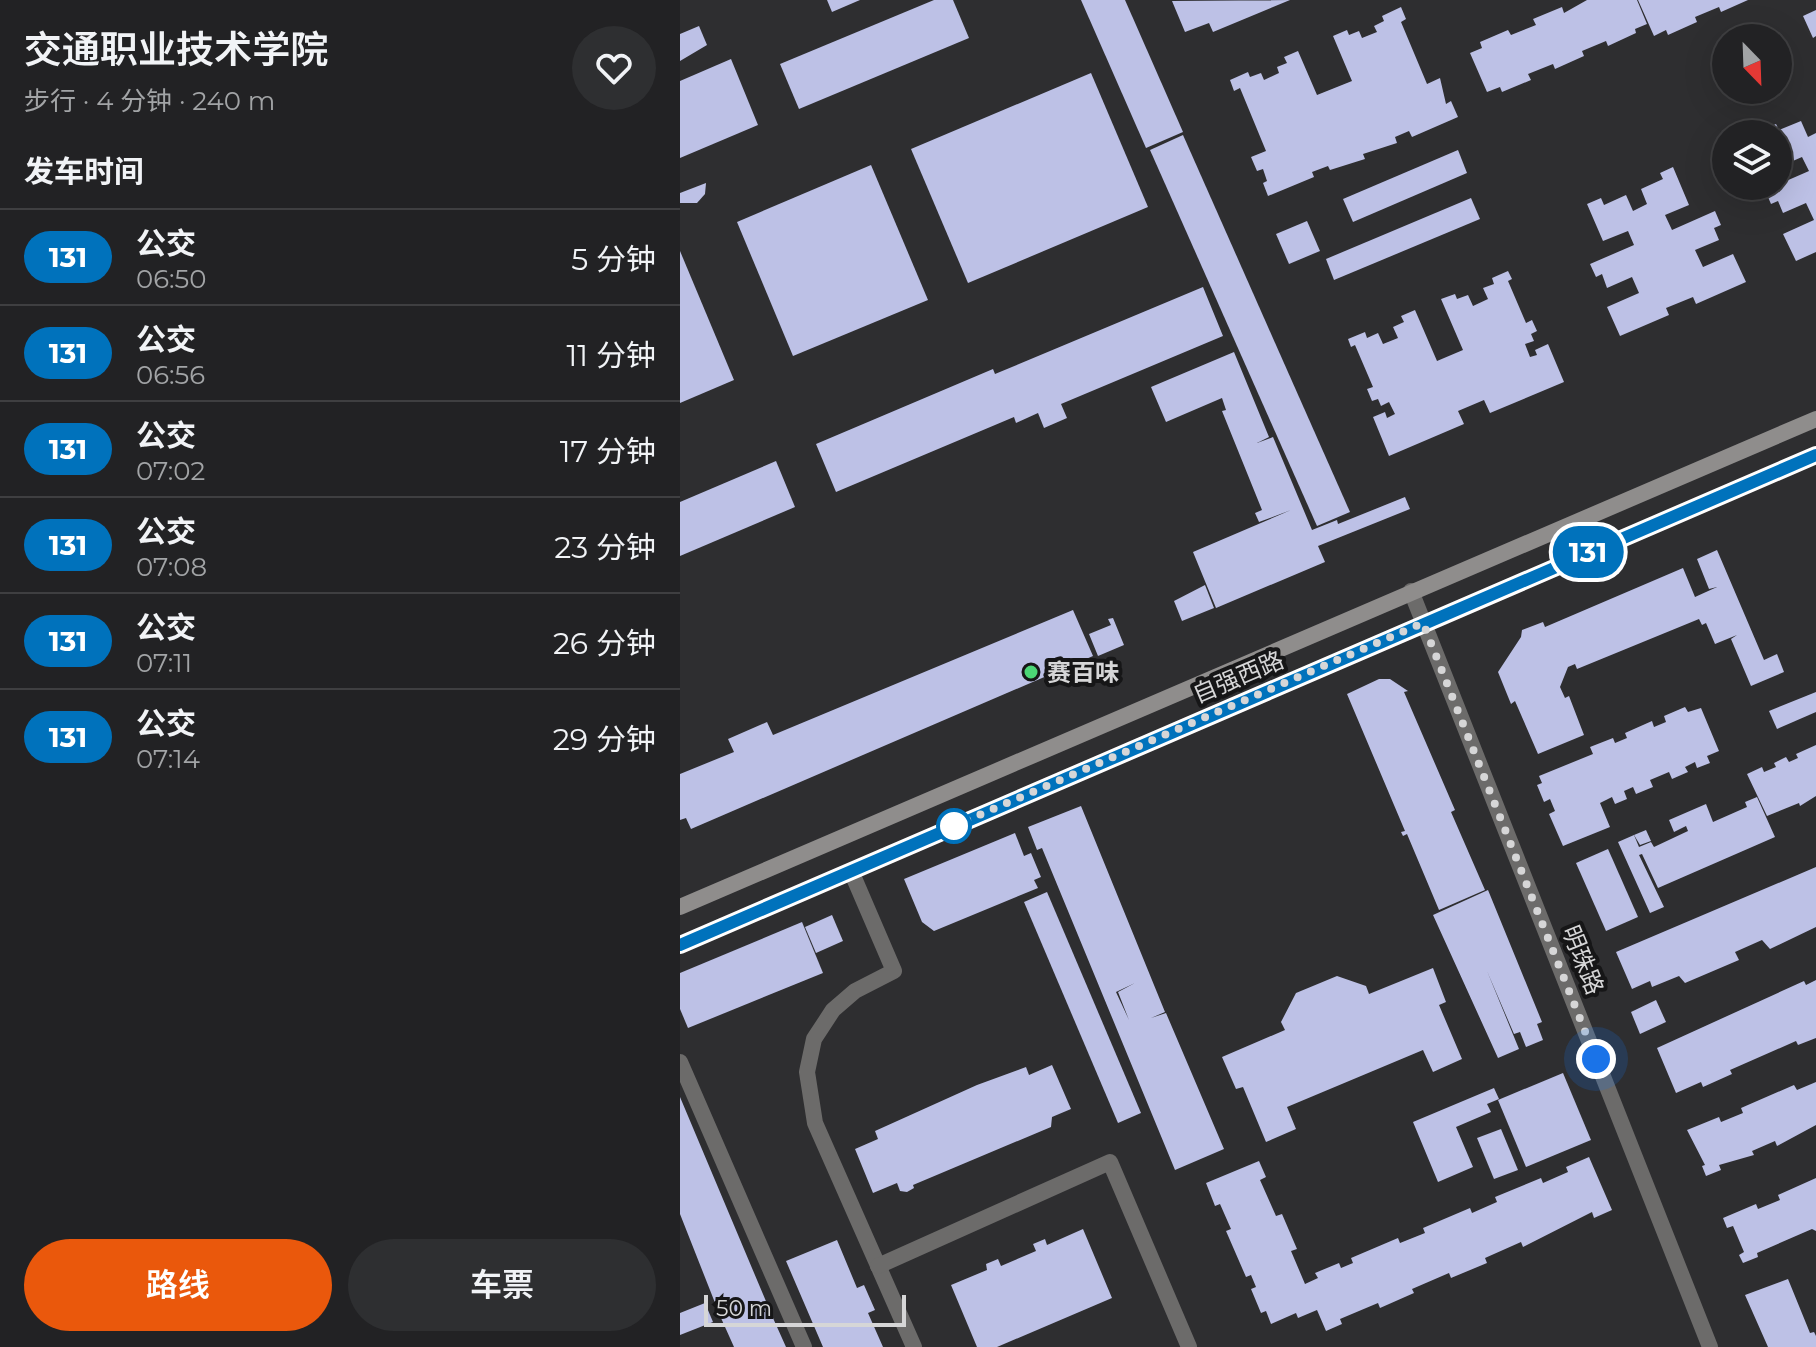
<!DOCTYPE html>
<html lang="zh">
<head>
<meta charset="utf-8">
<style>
	body { margin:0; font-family:Montserrat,"Noto Sans SC",sans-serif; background:#2e2f31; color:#f1f3f6; height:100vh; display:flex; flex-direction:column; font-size:30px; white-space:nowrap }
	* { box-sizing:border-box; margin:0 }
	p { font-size:26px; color:#a2a4a6 }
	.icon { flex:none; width:44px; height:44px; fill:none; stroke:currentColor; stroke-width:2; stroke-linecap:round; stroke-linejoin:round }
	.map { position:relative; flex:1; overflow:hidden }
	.panel { display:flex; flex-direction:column; background:#222224; width:680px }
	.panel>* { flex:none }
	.badge { padding:0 16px; border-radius:26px; font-size:28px; line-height:52px }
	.needle { width:52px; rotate:157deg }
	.tools { position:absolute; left:1032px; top:24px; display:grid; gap:16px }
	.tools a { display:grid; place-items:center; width:80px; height:80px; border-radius:50%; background:#222224; box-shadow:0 8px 32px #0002,0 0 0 2px #3f3f41; font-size:40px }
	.scale { position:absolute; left:24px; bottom:20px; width:202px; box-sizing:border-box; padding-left:8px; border:4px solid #d6d6d7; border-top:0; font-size:22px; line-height:28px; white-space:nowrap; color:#d6d6d7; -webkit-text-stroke:6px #161617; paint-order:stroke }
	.you { position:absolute; width:40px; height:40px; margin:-20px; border:6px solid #fff; border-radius:50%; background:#1a73e8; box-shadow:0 0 0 12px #1a73e833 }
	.map>.badge { position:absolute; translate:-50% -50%; box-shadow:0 0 0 4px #fff }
	h2 { padding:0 24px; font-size:30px; line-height:72px }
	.round { display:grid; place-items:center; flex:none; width:84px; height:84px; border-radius:42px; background:#2e2f31 }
	.overview { display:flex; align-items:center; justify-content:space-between; height:136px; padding:0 24px }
	h1 { font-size:38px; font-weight:600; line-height:60px }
	.button { display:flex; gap:16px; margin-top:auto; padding:16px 24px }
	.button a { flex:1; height:92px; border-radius:48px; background:#ea580c; color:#fff; font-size:32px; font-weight:600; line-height:92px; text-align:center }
	.button a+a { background:#2e2f31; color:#f1f3f6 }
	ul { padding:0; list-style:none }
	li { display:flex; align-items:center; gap:24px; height:96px; padding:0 24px; border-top:2px solid #3f3f41 }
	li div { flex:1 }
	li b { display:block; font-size:30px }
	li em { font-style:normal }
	li .badge { min-width:88px; font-weight:700; text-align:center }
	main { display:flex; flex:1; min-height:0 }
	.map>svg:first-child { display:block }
</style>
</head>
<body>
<main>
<section class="panel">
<div class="overview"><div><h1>交通职业技术学院</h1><p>步行 · 4 分钟 · 240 m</p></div><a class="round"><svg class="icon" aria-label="heart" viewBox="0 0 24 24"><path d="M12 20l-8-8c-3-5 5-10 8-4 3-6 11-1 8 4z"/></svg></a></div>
<h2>发车时间</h2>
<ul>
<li><span class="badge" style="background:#0072bc;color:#fff">131</span><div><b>公交</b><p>06:50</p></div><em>5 分钟</em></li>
<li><span class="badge" style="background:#0072bc;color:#fff">131</span><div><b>公交</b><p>06:56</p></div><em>11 分钟</em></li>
<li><span class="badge" style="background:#0072bc;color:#fff">131</span><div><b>公交</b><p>07:02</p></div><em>17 分钟</em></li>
<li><span class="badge" style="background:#0072bc;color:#fff">131</span><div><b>公交</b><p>07:08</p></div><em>23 分钟</em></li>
<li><span class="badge" style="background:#0072bc;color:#fff">131</span><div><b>公交</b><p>07:11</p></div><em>26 分钟</em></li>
<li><span class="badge" style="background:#0072bc;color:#fff">131</span><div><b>公交</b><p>07:14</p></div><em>29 分钟</em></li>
</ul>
<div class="button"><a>路线</a><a>车票</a></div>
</section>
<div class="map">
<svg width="1136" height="1347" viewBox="0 0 1136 1347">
	<rect width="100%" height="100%" fill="#2e2e30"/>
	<g fill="#bdc1e6" fill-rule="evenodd">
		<path d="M147,0H180L152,12Z"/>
		<path d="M254,0H273L289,38L119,109L100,64Z"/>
		<path d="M401,0H445L503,132L466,148Z"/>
		<path d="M610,0L533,32L529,23L505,32L492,1Z"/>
		<path d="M907,0H957L967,24L955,29L956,33L928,46L926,41L902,51L904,56L875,69L873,64L848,74L851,80L822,92L820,87L807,92L790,53L802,48L800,42L828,30L831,35L856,25L853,19L882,7L884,13Z"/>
		<path d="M958,0H1068L1041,12L1039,7L1015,17L1017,22L988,35L986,30L974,36Z"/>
		<path d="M721,7L726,19L721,22L747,84L760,78L766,104L771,101L778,117L732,137L729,131L715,137L717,143L683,154L685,159L650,170L648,166L632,172L634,177L588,196L583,183L587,181L583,169L577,171L571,157L586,151L560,88L554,91L550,80L568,72L570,77L581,73L584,80L599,73L597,67L607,63L604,57L618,51L637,95L672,81L653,36L667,30L669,35L679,31L682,38L697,32L694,26L704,21L702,16Z"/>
		<path d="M1136,10V36L1133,38L1123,16Z"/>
		<path d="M19,26L27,45L0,61V34Z"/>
		<path d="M51,59L78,125L0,158V81Z"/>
		<path d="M411,73L468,207L288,283L231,149Z"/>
		<path d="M1121,121L1128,137L1136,133V252L1116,261L1103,234L1134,220L1126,203L1103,213L1098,201L1091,204L1085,190L1129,171L1122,157L1099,167L1098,134H1084L1083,130L1096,124L1099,130Z"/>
		<path d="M503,135L670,512L637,526L470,150Z"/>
		<path d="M778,150L787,173L673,222L663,199Z"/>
		<path d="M191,165L248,300L113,356L57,222Z"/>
		<path d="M993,167L1009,205L985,215L992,230L1035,211L1041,225L1034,228L1039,240L1015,250L1023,267L1053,254L1066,282L1016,304L1013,297L986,308L989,315L940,336L927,307L959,293L952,277L927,288L922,274L916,277L910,264L954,245L948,231L923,241L907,204L921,198L924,205L946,195L953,211L967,204L961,189L983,179L980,173Z"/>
		<path d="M26,183L25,194L17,203H0V193Z"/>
		<path d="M791,198L800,219L654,280L646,259Z"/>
		<path d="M627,221L640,251L609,264L596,234Z"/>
		<path d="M0,251L54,380L0,403Z"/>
		<path d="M828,271L832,279L828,281L846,323L852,320L857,331L851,334L854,341L845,344L850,357L857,355L855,350L868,344L884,382L810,413L804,400L778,411L784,424L709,456L693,417L705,412L707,418L715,414L709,402L701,406L698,399L692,401L687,389L693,387L675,345L671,347L668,339L685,332L687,338L698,333L703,344L718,338L713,327L724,322L721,316L735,310L757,361L783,350L761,299L775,294L777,299L788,295L793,306L808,299L803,288L814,284L812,278Z"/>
		<path d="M523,287L543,336L381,404L387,418L364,428L358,413L336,423L334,417L156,492L136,444L313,369L315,374Z"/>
		<path d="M554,352L589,437L577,443L593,437L632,530L657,520L658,524L725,497L730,509L638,546L645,562L536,608L513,552L611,510L579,522L575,513L582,510L542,411L546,410L542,398L486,422L471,387Z"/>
		<path d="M96,461L115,507L0,556V502Z"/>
		<path d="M1037,550L1084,660L1097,654L1104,672L1071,686L1051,639L1057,635L1035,644L1026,623L1022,625L1019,619L897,669L895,664L888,667L880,687L885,698L889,696L904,735L858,754L835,701L831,704L818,672L841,637L842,630L863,622L865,627L1003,568L1015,597L1037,587L1029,589L1017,559Z"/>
		<path d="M525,585L534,608L502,621L494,601Z"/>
		<path d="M393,610L413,656L11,829L6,818L0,820V774L54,752L48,739L87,722L93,735Z"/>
		<path d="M433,618L444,645L418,656L409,634L431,625L428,619Z"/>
		<path d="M699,679H710L728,691L724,692L775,810L771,812L805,890L759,910L727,834L723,836L721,832L725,831L667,694Z"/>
		<path d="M1136,692V712L1097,729L1089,711Z"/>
		<path d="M1005,707L1008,712L1021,708L1039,751L1027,756L1030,763L1017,768L1015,762L1005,767L1008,772L992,779L989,772L970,780L973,787L956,794L953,787L944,791L947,799L935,804L932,797L920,803L930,827L883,846L869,814L875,811L870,799L864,802L857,785L862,783L859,776L913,754L910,747L933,738L935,743L947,738L945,733L972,721L974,727L986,722L984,716Z"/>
		<path d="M1136,745V796L1120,806L1119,803L1087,816L1067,774L1082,767L1084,772L1096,767L1094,763L1106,757L1109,762L1118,758L1116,754Z"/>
		<path d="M1077,797L1095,837L978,888L962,854L959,855L984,907L970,913L938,842L954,835L959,847L971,842L974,847L1008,831L1006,826L994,832L989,820L1026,804L1033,822L1067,807L1065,802Z"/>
		<path d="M401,806L485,1012L471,1018L486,1013L544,1149L495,1170L362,848L357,850L348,827ZM455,983L438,992L449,1020L436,992Z"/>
		<path d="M966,830L971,841L960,845L954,835Z"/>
		<path d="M335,833L344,856L351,853L361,877L354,880L358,888L254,931L242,922L224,879Z"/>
		<path d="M928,849L958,917L926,931L896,863Z"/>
		<path d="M1136,867V927L1090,949L1082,940L1055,952L1059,960L1005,983L999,976L972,987L970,981L952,989L936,952Z"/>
		<path d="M808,890L862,1022L857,1024L863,1040L846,1047L840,1032L834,1034L807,971L839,1049L818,1058L753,915Z"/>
		<path d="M367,892L461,1113L438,1123L344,902Z"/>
		<path d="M152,915L163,941L136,953L125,927Z"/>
		<path d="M122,922L143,973L8,1028L0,1009V973Z"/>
		<path d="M753,968L766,1002L759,1005L782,1059L753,1072L743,1050L607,1107L616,1129L586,1142L563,1087L556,1089L542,1057L605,1030L601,1022L616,993L657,976L686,986L689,994Z"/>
		<path d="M1136,980V1038L1118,1045L1116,1041L1050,1070L1052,1074L1023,1087L1021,1082L996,1093L977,1048L1124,981L1126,985Z"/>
		<path d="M976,1000L986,1022L960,1034L951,1012Z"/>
		<path d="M372,1065L391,1109L372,1117L371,1127L233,1185L234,1188L227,1192L220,1191L217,1183L193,1193L175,1149L198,1139L195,1131L297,1085L346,1067L349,1075Z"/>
		<path d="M883,1073L911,1140L846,1167L818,1100Z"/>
		<path d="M1136,1082V1125L1097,1146L1095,1141L1072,1151L1074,1155L1039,1165L1041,1170L1026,1176L1022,1166L1025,1165L1007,1130L1039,1117L1041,1122L1063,1113L1061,1108L1114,1085L1117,1090Z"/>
		<path d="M814,1088L819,1099L807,1104L811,1112L776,1127L793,1167L758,1182L733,1122Z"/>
		<path d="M0,1097L93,1318L106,1347H54L41,1318L0,1214Z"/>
		<path d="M821,1129L838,1170L814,1179L797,1138Z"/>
		<path d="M909,1157L932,1210L914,1218L912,1212L843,1247L841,1242L805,1258L807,1263L771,1278L769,1273L732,1289L734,1293L700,1308L698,1303L660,1319L662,1324L646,1331L637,1310L618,1318L616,1313L591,1324L586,1311L581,1313L571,1289L576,1287L571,1275L566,1277L546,1231L551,1229L540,1204L535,1206L526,1183L579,1161L586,1177L580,1180L596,1216L602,1214L617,1249L611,1251L625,1284L638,1278L635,1273L659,1263L661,1268L673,1263L671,1258L718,1238L720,1243L745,1233L743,1228L790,1208L792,1213L817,1202L815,1197L861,1178L863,1183L888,1172L886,1167Z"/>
		<path d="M1136,1178V1231L1132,1229L1077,1253L1078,1257L1063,1263L1059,1255L1064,1252L1053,1226L1047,1228L1043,1218L1076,1204L1078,1209L1100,1200L1098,1195Z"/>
		<path d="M403,1229L432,1298L317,1347H297L271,1285L307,1270L306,1264L318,1259L321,1266L356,1251L353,1244L365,1239L367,1245Z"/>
		<path d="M157,1240L177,1288L184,1285L195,1310L188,1313L203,1347H143L106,1261Z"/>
		<path d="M1108,1279L1130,1333L1134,1332L1136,1336V1347H1088L1065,1295Z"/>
		<path d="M25,1303L33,1322L0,1335V1313Z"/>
	</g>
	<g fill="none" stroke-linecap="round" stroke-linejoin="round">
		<g stroke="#6c6b6a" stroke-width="16">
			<path d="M171,871L214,971L175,991L153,1010L134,1039L127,1072L135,1123L234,1347"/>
			<path d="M198,1266L430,1162L509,1347"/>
		</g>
		<g stroke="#6c6b6a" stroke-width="16">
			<path d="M731,591L1030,1347"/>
			<path d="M0,1062L124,1347"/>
		</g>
		<g stroke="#8f8d8c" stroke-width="16">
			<path d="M0,907L1136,419"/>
			<path d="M0,945L1136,455"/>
		</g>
	</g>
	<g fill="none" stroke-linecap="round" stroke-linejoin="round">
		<defs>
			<path id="line" d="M0,945L1136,455"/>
		</defs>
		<use href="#line" stroke="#fff" stroke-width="18"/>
		<use href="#line" stroke="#0072bc" stroke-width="12"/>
		<path stroke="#d6d6d7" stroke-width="8" stroke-dasharray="0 14.4" d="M274,826L743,623L916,1059"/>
	</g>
	<circle fill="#4cd676" stroke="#161617" stroke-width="3" cx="351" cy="672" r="8"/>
	<circle fill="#fff" stroke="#0072bc" stroke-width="4" cx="274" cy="826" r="16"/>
	<g text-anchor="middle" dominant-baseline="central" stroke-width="8" stroke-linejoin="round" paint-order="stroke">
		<g font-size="24" font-weight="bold" fill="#d6d6d7" stroke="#161617" text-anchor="start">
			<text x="367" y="672">赛百味</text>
		</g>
		<g font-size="24" fill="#d6d6d7" stroke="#161617">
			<text transform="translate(558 677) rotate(-23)">自强西路</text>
			<text transform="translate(903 960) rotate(68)">明珠路</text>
		</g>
	</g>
</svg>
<div class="tools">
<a><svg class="needle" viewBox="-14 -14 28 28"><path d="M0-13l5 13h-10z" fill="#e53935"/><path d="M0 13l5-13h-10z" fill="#a2a4a6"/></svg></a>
<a><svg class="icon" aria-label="layers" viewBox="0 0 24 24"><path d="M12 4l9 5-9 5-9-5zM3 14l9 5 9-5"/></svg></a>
</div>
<div class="scale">50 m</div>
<div class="you" style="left:916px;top:1059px"></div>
<b class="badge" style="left:908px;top:552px;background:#0072bc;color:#fff">131</b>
</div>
</main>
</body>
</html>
